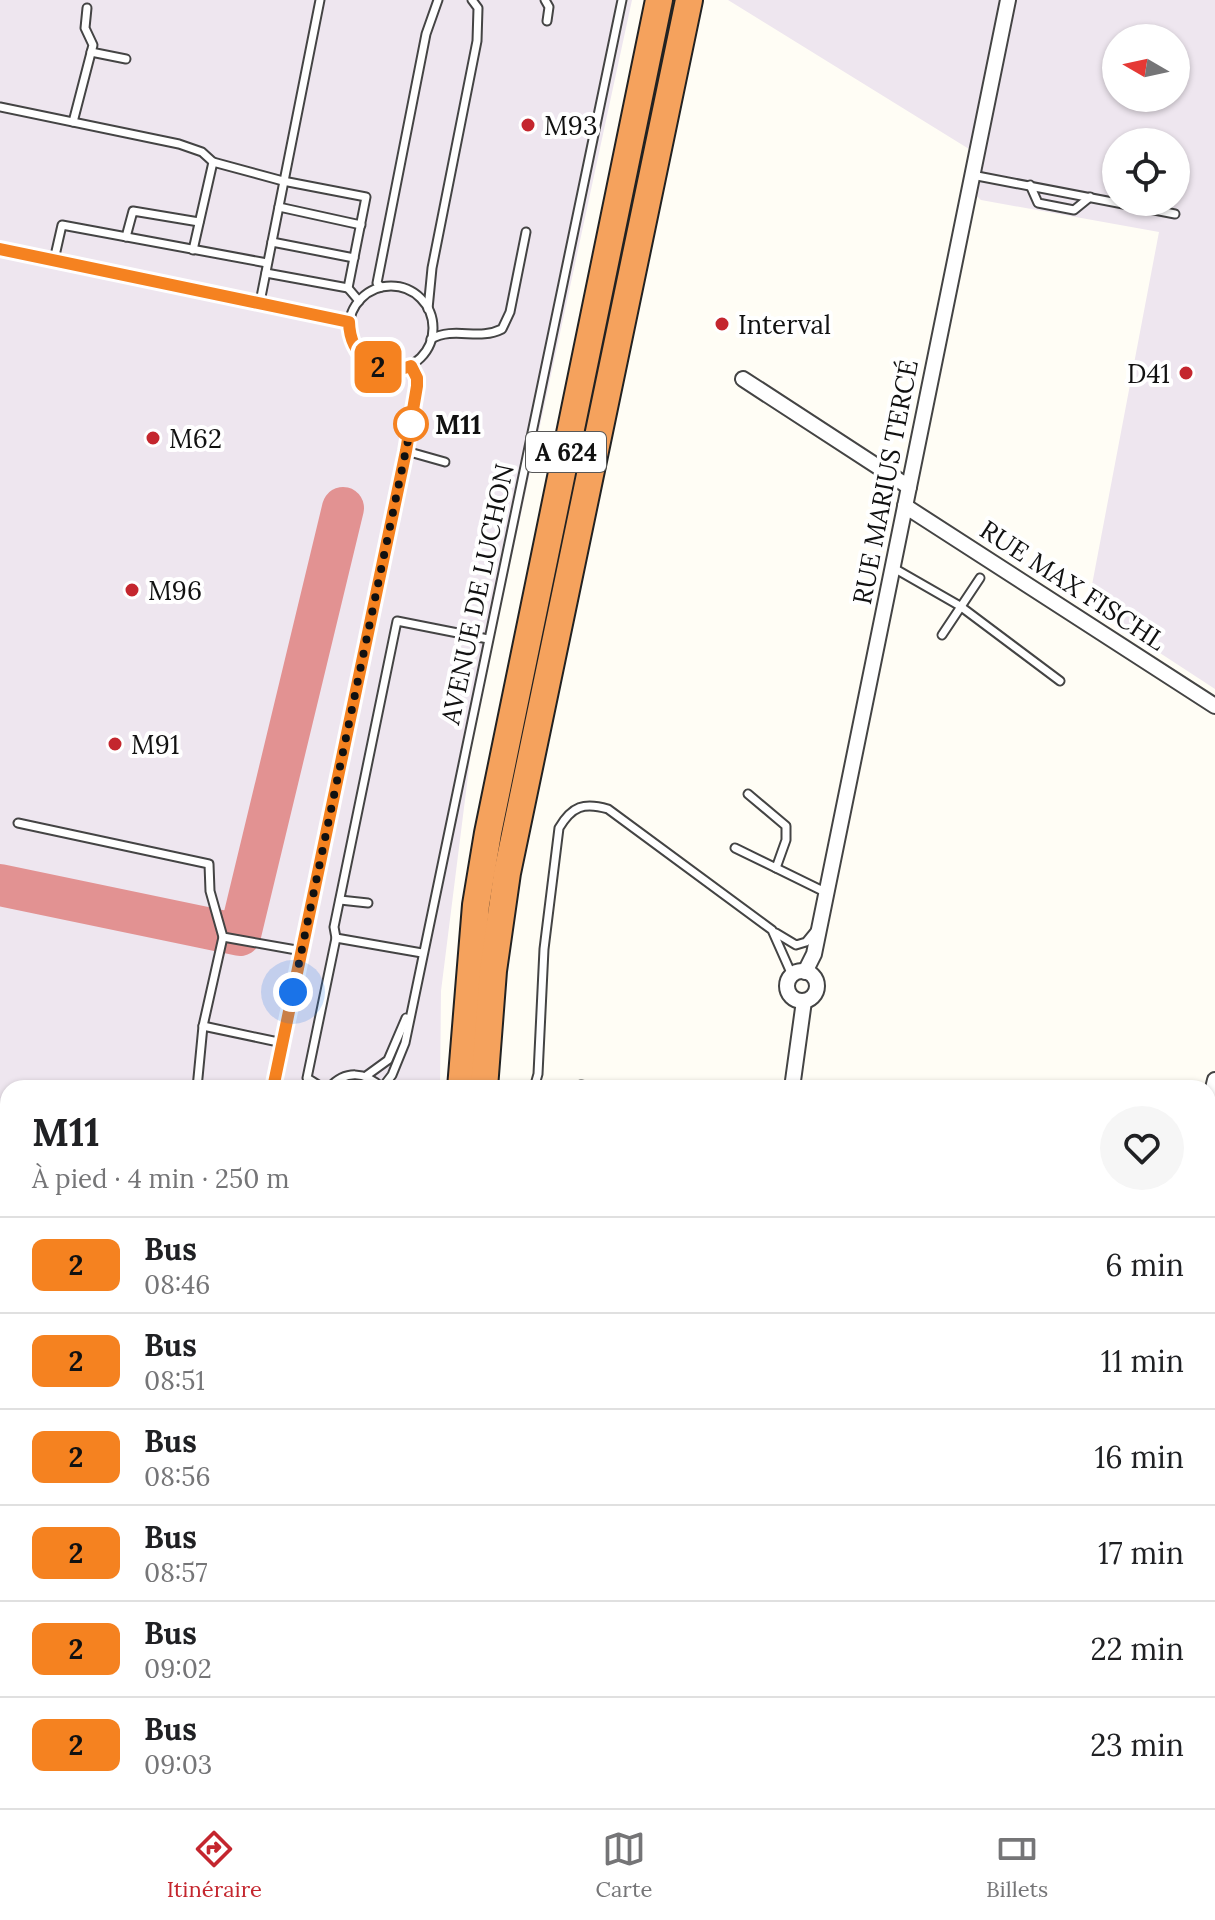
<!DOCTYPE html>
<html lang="fr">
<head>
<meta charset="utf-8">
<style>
	body { margin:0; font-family:Lora,serif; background:#f6f6f6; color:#202124; height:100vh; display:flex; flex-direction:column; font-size:30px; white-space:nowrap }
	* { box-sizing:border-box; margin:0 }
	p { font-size:26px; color:#757577 }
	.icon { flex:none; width:44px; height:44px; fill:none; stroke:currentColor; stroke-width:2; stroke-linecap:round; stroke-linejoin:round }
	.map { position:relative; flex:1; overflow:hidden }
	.drawer { position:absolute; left:0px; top:1080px; width:1216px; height:728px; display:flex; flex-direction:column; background:#fff; border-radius:24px 24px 0 0; box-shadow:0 2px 6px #0004 }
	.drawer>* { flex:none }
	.badge { padding:0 16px; border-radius:12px; font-size:28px; line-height:52px }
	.needle { width:52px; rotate:279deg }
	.controls { position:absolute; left:1102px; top:24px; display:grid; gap:16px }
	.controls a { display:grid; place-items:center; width:88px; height:88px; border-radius:50%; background:#fff; box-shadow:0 2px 6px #0004; font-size:40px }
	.you { position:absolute; width:40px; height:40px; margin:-20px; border:6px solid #fff; border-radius:50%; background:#1a73e8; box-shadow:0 0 0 12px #1a73e833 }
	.map>.badge { position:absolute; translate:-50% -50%; box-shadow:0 0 0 4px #fff }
	.round { display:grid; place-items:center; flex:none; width:84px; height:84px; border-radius:42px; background:#f6f6f6 }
	.headline { display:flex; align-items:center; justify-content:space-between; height:136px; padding:0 32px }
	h1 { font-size:38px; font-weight:700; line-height:60px }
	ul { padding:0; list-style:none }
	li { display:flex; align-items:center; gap:24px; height:96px; padding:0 32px; border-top:2px solid #e0e0e0 }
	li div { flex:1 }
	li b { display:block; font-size:30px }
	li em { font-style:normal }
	li .badge { min-width:88px; font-weight:700; text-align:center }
	.tab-bar { display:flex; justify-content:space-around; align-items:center; height:112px; border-top:2px solid #e0e0e0; background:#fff; font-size:22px; color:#757577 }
	.tab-bar a { display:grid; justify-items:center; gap:4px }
	.tab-bar .on { color:#c4262e }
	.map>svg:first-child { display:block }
</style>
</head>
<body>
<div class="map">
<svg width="1215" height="1808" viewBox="0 0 1215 1808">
	<rect width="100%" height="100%" fill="#fffdf5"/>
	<g fill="#eee6ef" fill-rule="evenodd">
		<path d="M0,0H632L473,736L441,991L440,1088H8V1383L0,1380Z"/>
		<path d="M728,0H1215V689L1088,606L1159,232L981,200L962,183L969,149ZM1116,38H1176V98H1116ZM1116,142H1176V202H1116Z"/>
	</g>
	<g fill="#d5ebbd">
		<path d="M1208,1764L1215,1766V1808H1084L1080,1800H1208Z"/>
		<path d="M771,1800H821L828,1808H770Z"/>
	</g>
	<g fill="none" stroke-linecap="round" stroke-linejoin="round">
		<path stroke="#e29292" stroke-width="42" d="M0,885L240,935L343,508"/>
		<defs>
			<g id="service">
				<path d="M545,0L549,7L547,21"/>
				<path d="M91,52L126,59"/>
				<path d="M0,107L179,144L202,152L213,162L283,181L366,197L348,288L359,301"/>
				<path d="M73,122L93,45L85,28L87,8"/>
				<path d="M972,175L1175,214"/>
				<path d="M1030,185L1038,203L1074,210L1090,197"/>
				<path d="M279,207L361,225"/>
				<path d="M126,237L133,211L199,222"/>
				<path d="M272,242L354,258"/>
				<path d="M0,249L349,322"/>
				<path d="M193,250L213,162"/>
				<path d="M54,260L62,225L267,263"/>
				<path d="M266,273L348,288"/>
				<circle cx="391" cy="328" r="42"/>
				<path d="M381,287L377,283L426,34L438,0"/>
				<path d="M260,302L320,0"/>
				<path d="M428,309L432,268L477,41L478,8L472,0"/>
				<path d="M431,339C455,326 478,341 502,329L510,312L526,232"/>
				<path d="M406,451L445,462"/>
				<path d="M892,567L960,606L1060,681"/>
				<path d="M942,635L980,578"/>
				<path d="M748,794L786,826V840L776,868"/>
				<path d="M18,823L209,864L210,891L223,937L302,951"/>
				<path d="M735,848L827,893"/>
				<path d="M340,900L368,903"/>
				<path d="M776,933L796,945L806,942L815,931"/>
				<path d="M336,938L334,927L397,621L488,639"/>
				<path d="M203,1026L283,1043"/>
				<path d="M366,1076L388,1060L406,1018"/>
				<path d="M197,1088L203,1026L223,937"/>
				<path d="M273,1088L415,403L417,378L411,366"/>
				<path d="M323,1088L307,1078L336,938L422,953"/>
				<path d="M329,1088C345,1070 365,1071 382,1088"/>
				<path d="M382,1088L392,1075L405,1043L622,0"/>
				<path d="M534,1088L538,1074L544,949L559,828C572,806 584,802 608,809L772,930L792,975"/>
				<path d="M580,1088L581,1085L597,1088"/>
				<path d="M0,1171L8,1172"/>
				<path d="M1208,1225L1215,1226"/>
				<path d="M1208,1316L1215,1284"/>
				<path d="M1208,1387H1215"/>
				<path d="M0,1425L8,1400"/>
				<path d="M0,1482L8,1485"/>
				<path d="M1208,1532L1215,1533"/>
				<path d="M1208,1559L1215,1561"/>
				<path d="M1208,1732L1215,1734"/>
				<path d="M18,1808L21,1800"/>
				<path d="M64,1808L67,1800"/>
				<path d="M78,1808L81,1800"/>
				<path d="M162,1808L169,1800"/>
				<path d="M422,1808L426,1800"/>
			</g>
			<g id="minor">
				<path d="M743,379L909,487"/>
				<path d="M905,506L1215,706"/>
				<circle cx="802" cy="986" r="15"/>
				<path d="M805,972L814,954L1008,0"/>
				<path d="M792,1088L804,1001"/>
				<path d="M1208,1109L1215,1080"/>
				<path d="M0,1379L8,1382"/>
			</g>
			<g id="secondary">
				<path d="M1208,1515L1215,1517"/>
				<path d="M288,1800V1808"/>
				<path d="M920,1800L929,1808"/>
				<path d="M961,1800L990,1804"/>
				<path d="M1039,1800L1054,1808"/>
				<path d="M268,1808L270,1800"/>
				<path d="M516,1808L545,1800"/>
				<path d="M564,1808L592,1800"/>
			</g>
			<path id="trunk" d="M612,1800L615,1808"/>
			<g id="motorway">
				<path d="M461,1088L476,905L488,833L659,0"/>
				<path d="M484,1088L493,971L507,873L689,0"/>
				<path d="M637,1800L639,1808"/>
				<path d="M839,1800L846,1808"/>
			</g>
		</defs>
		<use href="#service" stroke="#444" stroke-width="11"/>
		<use href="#minor" stroke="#444" stroke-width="18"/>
		<use href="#secondary" stroke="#333" stroke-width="24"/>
		<use href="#trunk" stroke="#222" stroke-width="28"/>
		<use href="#motorway" stroke="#222" stroke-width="30"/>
		<use href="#service" stroke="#fff" stroke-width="7"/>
		<use href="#minor" stroke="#fff" stroke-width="14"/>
		<use href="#secondary" stroke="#fff6b0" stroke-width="20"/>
		<use href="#trunk" stroke="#f7bc64" stroke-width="24"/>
		<use href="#motorway" stroke="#f5a25d" stroke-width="26"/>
	</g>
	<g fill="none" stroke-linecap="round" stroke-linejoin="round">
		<defs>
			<path id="line" d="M0,249L349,322C350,356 377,379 411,366L417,378V386L406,451L273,1088"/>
		</defs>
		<use href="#line" stroke="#fff" stroke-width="18"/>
		<use href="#line" stroke="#f58220" stroke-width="12"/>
		<path stroke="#111" stroke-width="8" stroke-dasharray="0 14.4" d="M293,992L412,421L411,424"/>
	</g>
	<g fill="#c4262e" stroke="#fff" stroke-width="3">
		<circle cx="528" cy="125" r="8"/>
		<circle cx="722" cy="324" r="8"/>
		<circle cx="1186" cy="373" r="8"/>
		<circle cx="153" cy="438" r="8"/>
		<circle cx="132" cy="590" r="8"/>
		<circle cx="115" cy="744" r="8"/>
	</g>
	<circle fill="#fff" stroke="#f58220" stroke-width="4" cx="411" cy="424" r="16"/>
	<g text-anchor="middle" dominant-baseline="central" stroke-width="8" stroke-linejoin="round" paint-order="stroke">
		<rect fill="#fff" stroke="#585858" stroke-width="2" x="526" y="432" width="80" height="40" rx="6"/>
		<g font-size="24" font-weight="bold" fill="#111">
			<text x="566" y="452">A 624</text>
		</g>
		<g font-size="26" fill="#111" stroke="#fff" text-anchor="start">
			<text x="544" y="125">M93</text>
			<text x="738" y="324">Interval</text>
			<text x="1170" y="373" text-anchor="end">D41</text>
			<text x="169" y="438">M62</text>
			<text x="148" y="590">M96</text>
			<text x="131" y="744">M91</text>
		</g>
		<g font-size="26" font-weight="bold" fill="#111" stroke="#fff" text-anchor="start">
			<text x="435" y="424">M11</text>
		</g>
		<g font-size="26" fill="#111" stroke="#fff">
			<text transform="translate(885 482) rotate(-79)">RUE MARIUS TERCÉ</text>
			<text transform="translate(1073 585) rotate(33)">RUE MAX FISCHL</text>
			<text transform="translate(477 594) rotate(-78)">AVENUE DE LUCHON</text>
		</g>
	</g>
</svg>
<div class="controls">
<a><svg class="needle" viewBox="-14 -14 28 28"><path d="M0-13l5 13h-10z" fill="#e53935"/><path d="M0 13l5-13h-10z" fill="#757577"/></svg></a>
<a><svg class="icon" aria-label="locate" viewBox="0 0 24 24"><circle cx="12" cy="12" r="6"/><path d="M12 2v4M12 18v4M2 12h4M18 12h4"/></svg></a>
</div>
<div class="you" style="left:293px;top:992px"></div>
<b class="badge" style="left:378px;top:367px;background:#f58220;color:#111">2</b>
<section class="drawer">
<div class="headline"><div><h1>M11</h1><p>À pied · 4 min · 250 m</p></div><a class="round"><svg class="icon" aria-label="heart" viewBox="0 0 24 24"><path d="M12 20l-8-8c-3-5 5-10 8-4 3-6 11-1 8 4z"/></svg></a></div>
<ul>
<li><span class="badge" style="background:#f58220;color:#111">2</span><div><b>Bus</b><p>08:46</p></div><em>6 min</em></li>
<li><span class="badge" style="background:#f58220;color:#111">2</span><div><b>Bus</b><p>08:51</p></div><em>11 min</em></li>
<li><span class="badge" style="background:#f58220;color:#111">2</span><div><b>Bus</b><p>08:56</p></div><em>16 min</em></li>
<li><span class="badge" style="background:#f58220;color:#111">2</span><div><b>Bus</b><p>08:57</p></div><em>17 min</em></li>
<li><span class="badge" style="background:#f58220;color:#111">2</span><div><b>Bus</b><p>09:02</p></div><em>22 min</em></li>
<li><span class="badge" style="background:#f58220;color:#111">2</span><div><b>Bus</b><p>09:03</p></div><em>23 min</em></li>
</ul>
</section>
</div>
<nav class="tab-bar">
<a class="on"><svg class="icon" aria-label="directions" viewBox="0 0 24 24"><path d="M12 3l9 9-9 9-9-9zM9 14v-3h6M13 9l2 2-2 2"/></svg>Itinéraire</a>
<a><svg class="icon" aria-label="map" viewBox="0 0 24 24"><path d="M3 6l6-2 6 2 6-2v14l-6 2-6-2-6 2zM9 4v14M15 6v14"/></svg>Carte</a>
<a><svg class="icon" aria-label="tickets" viewBox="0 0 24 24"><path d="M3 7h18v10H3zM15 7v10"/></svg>Billets</a>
</nav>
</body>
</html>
